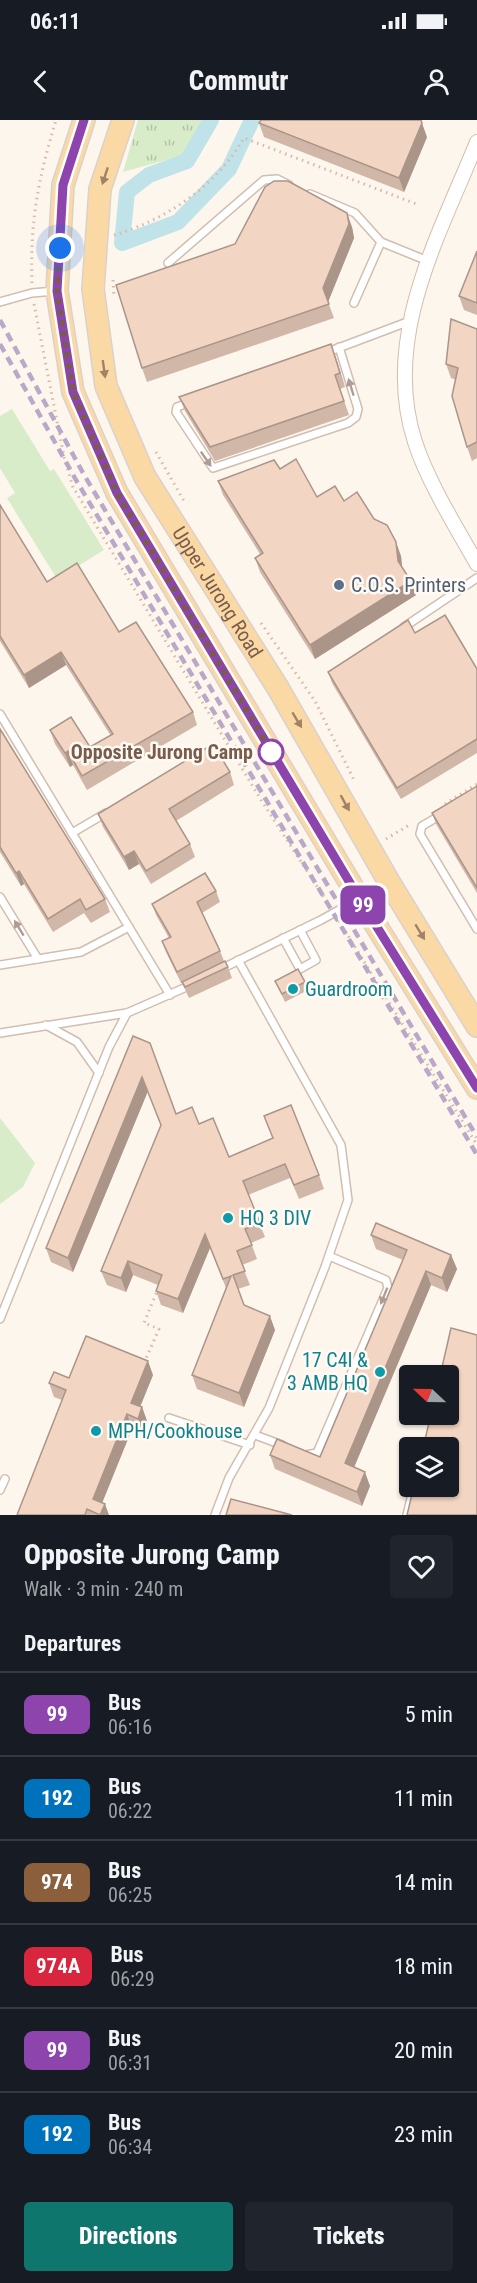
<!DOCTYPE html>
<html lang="en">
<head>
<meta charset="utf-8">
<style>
	body { margin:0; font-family:"Roboto Condensed",sans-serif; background:#20242c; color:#f1f3f6; height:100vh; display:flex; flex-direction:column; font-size:22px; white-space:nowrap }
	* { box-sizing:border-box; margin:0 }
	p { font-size:20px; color:#9ea1a6 }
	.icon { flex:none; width:33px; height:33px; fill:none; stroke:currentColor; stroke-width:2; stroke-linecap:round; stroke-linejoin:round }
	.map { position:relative; height:1395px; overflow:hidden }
	.side { display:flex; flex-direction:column; background:#171b24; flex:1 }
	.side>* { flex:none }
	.badge { padding:0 12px; border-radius:9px; font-size:21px; line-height:39px }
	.needle { width:39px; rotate:292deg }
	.tools { position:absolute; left:399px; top:1245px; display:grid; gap:12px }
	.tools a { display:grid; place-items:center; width:60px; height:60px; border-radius:6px; background:#171b24; box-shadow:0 2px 4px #0004; font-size:30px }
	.you { position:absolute; width:30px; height:30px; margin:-15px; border:4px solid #fff; border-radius:50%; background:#1a73e8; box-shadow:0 0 0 9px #1a73e833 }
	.map>.badge { position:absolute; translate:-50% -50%; box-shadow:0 0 0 3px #fff }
	h2 { padding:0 24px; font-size:22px; line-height:54px }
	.round { display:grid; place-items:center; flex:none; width:63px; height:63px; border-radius:6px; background:#20242c }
	.overview { display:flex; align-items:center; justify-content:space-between; height:102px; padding:0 24px }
	h1 { font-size:28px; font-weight:800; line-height:45px }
	.cta { display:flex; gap:12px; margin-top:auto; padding:12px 24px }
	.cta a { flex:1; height:69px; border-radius:6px; background:#0f766e; color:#fff; font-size:24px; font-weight:800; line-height:69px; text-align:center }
	.cta a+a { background:#20242c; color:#f1f3f6 }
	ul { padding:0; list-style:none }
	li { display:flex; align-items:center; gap:18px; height:84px; padding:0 24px; border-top:2px solid #363941 }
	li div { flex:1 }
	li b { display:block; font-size:22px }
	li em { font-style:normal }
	li .badge { min-width:66px; font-weight:700; text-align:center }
	.status { display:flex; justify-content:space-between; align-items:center; height:42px; padding:0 30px; background:#171b24; direction:ltr }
	.status svg { height:16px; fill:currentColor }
	header { display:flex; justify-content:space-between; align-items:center; height:78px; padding:0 24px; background:#171b24; font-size:27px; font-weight:800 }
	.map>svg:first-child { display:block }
</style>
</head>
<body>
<div class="status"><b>06:11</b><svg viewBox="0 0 49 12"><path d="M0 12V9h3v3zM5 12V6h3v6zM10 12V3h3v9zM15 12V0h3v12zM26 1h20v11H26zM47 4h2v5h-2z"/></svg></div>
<header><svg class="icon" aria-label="back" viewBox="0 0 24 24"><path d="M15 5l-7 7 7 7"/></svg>Commutr<svg class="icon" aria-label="person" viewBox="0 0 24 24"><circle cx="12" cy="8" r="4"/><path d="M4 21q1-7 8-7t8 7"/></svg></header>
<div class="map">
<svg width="477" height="1395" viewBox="0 0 477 1395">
	<defs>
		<pattern id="grass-tufts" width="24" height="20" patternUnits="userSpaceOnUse" patternTransform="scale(1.5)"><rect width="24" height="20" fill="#d8ecc9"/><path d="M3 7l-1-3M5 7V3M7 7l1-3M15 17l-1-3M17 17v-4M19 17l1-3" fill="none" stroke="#b4c2a5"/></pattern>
	</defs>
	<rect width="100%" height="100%" fill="#fdf6ec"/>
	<path fill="url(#grass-tufts)" d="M138,0H202L184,35L123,52Z"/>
	<g fill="#d8ecc9">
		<path d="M12,289L50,351L54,349L104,430L57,459L7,378L15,373L0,348V296Z"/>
		<path d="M0,998L35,1043L23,1067L0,1084Z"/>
	</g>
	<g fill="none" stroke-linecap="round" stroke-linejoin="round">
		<path stroke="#bfe3e8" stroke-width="16" d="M211,0L187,41L149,55L127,72L122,123L178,102L229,49L252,0"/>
		<defs>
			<g id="lane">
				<path d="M310,74L355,93L381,122L428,141"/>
				<path d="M168,143L264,60L277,59L289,65"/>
				<path d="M0,182L32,173L55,171"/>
				<path d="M354,183L381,122"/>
				<path d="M325,233L410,201"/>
				<path d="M191,282L177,287L176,292L213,348L348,303L356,297L358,289L339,227"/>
				<path d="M404,507L477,458"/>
				<path d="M0,594L170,875"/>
				<path d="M441,695L422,706L420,714L477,809"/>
				<path d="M72,713L106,693"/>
				<path d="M0,777L38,839"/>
				<path d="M283,818L300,849L316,840L300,810"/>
				<path d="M0,845L81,832L129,807"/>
				<path d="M219,850L321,800L388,763"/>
				<path d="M46,905L77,922L99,953"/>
				<path d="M0,913L127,893L191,865"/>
				<path d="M0,1199L109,927L127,893"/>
				<path d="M169,1298L250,1325"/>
				<path d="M255,1315L282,1325"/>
				<path d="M306,1335L317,1333L388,1168L386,1160L329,1136"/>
				<path d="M0,1370L5,1359"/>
				<path d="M215,1395L229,1358L269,1288L325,1147L348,1080L341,1025L238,840"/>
				<path d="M407,1395L414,1366"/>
			</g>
			<path id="street" d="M477,22C439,116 381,218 415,322C427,360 457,409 477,444"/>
			<g id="primary">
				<path d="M84,0L63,65L57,171L73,272L117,373L359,778L477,968"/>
				<path id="s1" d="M123,0L100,69L93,169L106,266L145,357L278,568L389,762L477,906"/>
			</g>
		</defs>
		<use href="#lane" stroke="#d1beb0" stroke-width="10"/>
		<use href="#street" stroke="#d1beb0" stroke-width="16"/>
		<use href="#primary" stroke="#dad1cd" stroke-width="24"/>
		<g stroke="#d9b8a5" stroke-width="3" stroke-dasharray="1.5 4.5" stroke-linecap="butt">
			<path d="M114,115C166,100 216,66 244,18L419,85"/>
			<path d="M113,160L114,177"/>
			<path d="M32,163C30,100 38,60 56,0"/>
			<path d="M34,184L64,337L73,367L261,680L329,785"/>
			<path d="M156,332L184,381"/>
			<path d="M261,503L315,581L355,662"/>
			<path d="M445,684L477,664"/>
			<path d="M386,719L411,704"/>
			<path d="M339,801L477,1025"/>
			<path d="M144,1243L159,1209L144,1203L158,1169"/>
		</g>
		<use href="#lane" stroke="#fff" stroke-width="7"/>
		<use href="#street" stroke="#fff" stroke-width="14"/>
		<use href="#primary" stroke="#fbd9a5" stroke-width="21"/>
		<g stroke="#b9a8c9" stroke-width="4.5" stroke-dasharray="9 6" stroke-linecap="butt">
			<path d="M0,200L83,353L477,1017"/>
			<path d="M0,224L76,360L477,1035"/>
		</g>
	</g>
	<g fill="#d1b7a8">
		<path d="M259,3L427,17L404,72L264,17Z"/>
		<path d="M352,107L354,118L328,182L334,198L147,262L142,248L235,124Z"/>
		<path d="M477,131V195L464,190L459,176Z"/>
		<path d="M477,209V338L472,341L467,327L456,260L451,258L446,244Z"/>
		<path d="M331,224L345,267L340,269L349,295L215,341L185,291L179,277Z"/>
		<path d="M280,349L317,377L344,381L374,399L401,436L402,448L416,475L315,539L260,452L255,438L260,434L223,375L218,361Z"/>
		<path d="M0,385L47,462L119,512L193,592L197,605L87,670L73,645L70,647L55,624L50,610L90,627L111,616L66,545L29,568L0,521Z"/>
		<path d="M415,513L477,549V633L401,679L332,563L328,552Z"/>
		<path d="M0,609L105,779L110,792L91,803L84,793L53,812L24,764L21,766L0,732Z"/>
		<path d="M230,652L234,665L176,701L190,724L195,737L151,764L139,744L129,750L103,707L98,694Z"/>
		<path d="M477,666V773L436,704L432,693Z"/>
		<path d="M216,771L220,782L202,793L220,831L224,841L228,847L232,858L189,878L182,863H181L166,832L162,821L169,818L156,795L152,784Z"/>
		<path d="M275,861L305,862L308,870L285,882Z"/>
		<path d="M133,916L176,994L199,1004L229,1037L273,1019L319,1055L324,1069L299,1079L290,1058L248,1075L265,1117L251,1123L257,1139L242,1145L250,1165L238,1169L244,1185L275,1210L244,1287L197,1269L192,1255L226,1168L210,1128L183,1193L161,1185L156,1171L158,1165L133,1155L126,1172L107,1165L101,1151L161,1005L148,971L73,1152L51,1142L46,1128Z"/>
		<path d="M371,1115L451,1135L457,1149L447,1172L431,1165L354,1347L370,1366L362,1386L275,1349L270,1335L320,1337L403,1140L376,1129Z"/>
		<path d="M153,1255L140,1286L142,1287L147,1301L143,1313L132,1309L102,1383L109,1395H17L62,1280L54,1277L49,1263L69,1258Z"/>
	</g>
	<g fill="#aa9588">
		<path d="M422,3L427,17L404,72L399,58Z"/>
		<path d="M347,93L352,107L354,118L328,182L323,168Z"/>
		<path d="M331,224L336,238L345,267L340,253Z"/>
		<path d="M396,422L401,436L403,455L398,441Z"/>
		<path d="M411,461L416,475L315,539L310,525Z"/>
		<path d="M61,532L66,545L29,568L24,555Z"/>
		<path d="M68,631L73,645L70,647L65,633Z"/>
		<path d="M134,731L139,744L129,750L124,737Z"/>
		<path d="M19,751L24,764L21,766L16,753Z"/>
		<path d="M142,957L148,971L73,1152L68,1138Z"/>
		<path d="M205,1114L210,1128L183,1193L178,1179Z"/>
		<path d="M451,1135L457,1149L447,1172L442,1158Z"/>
		<path d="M128,1141L133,1155L126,1172L121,1158Z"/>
		<path d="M426,1151L431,1165L350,1357L345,1343Z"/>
		<path d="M270,1196L275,1210L244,1287L239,1273Z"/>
		<path d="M148,1241L153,1255L136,1297L131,1283Z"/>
		<path d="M142,1287L147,1301L143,1313L138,1299Z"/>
		<path d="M127,1294L132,1309L98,1393L93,1379Z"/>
		<path d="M365,1352L370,1366L362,1386L357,1372Z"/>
		<path d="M105,1384L109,1395H100Z"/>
	</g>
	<g fill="#f3d5c3" stroke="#aa9588" stroke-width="1.5">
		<path d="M261,0H421L422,3L399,58L259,3Z"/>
		<path d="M274,61H288L347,93L349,104L323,168L329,184L142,248L116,165L235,124L265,67Z"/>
		<path d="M477,131V183L459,176Z"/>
		<path d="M451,199L477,209V322L467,327L452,276L458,248L446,244Z"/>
		<path d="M331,224L340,253L335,255L344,281L210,327L179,277Z"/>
		<path d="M296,339L317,377L335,366L344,381L357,372L374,399L387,405L396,422L398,441L411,461L310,525L255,438L263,433L218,361L274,340L280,349Z"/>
		<path d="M0,385L47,462L77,443L119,512L136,502L193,592L82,656L68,631L65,633L50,610L71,597L90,627L113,614L61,532L24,555L0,516Z"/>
		<path d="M445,495L477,549V619L397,668L328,552L408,500L415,513Z"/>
		<path d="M0,609L105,779L86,790L80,779L48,799L19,751L16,753L0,727Z"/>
		<path d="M213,624L230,652L169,689L190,724L146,751L134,731L124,737L98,694Z"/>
		<path d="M477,666V768L432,693Z"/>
		<path d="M205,753L216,771L197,782L220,831L177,852L162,821L171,817L152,784Z"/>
		<path d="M225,841L228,847L185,867L182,862Z"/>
		<path d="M298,849L305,862L282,874L275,861Z"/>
		<path d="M133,916L150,923L176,994L192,987L199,1004L213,998L229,1037L273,1018L264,996L291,985L319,1055L294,1065L285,1044L243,1061L260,1103L245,1109L252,1125L237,1131L245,1151L233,1155L244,1185L270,1196L239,1273L192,1255L231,1156L223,1159L205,1114L178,1179L156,1171L162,1155L128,1141L121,1158L101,1151L161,1005L142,957L68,1138L46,1128Z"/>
		<path d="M376,1103L451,1135L442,1158L426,1151L345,1343L365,1352L357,1372L270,1335L277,1319L320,1337L407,1130L371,1115Z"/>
		<path d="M451,1208L477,1215V1395H407L414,1366H448V1328H423L431,1294H448V1256H440Z"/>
		<path d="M86,1216L148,1241L131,1283L142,1287L138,1299L127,1294L93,1379L105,1384L100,1395L87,1389L85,1395H17L66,1270L49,1263L54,1252L69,1258Z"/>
		<path d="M231,1379L292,1395H226Z"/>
	</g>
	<defs><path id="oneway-solid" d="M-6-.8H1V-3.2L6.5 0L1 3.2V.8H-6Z" transform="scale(1.5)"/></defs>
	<g fill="#a18267">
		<use href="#oneway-solid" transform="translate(105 56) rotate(108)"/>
		<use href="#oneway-solid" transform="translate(104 249) rotate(82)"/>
		<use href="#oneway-solid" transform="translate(297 600) rotate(59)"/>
		<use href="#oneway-solid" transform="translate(345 683) rotate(61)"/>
		<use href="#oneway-solid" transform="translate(420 812) rotate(59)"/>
	</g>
	<g fill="#af9d94">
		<use href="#oneway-solid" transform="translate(351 267) rotate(-107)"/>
		<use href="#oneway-solid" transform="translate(206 339) rotate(55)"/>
		<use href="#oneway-solid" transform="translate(19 808) rotate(-121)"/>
		<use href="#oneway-solid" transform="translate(384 1176) rotate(112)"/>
	</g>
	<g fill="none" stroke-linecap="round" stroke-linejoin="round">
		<defs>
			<path id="line" d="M84,0L63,65L57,171L73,272L117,373L359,778L477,968"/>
		</defs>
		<use href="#line" stroke="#fff" stroke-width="14"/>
		<use href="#line" stroke="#8e44ad" stroke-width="9"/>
		<path stroke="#7a5c4d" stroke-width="6" stroke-dasharray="0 10.8" d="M60,128L57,171L73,272L117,373L274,636L271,632"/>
	</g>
	<circle fill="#5c6f8a" stroke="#fffaf3" stroke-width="2" cx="339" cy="465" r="6"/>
	<circle fill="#fff" stroke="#8e44ad" stroke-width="3" cx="271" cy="632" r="12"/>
	<g fill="#0f9aa8" stroke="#fffaf3" stroke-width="2">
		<circle cx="293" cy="869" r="6"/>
		<circle cx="228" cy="1098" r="6"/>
		<circle cx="380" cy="1252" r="6"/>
		<circle cx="96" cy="1311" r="6"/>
	</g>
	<g text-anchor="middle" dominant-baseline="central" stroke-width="5" stroke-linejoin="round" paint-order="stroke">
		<g font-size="20" fill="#4e5e75" stroke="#fffaf3" text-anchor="start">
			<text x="351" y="465">C.O.S. Printers</text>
		</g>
		<g font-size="20" fill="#7a5c4d" stroke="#fffaf3">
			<text stroke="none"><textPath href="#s1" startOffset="506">Upper Jurong Road</textPath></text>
		</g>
		<g font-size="20" font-weight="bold" fill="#7a5c4d" stroke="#fffaf3" text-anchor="end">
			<text x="253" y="632">Opposite Jurong Camp</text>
		</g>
		<g font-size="20" fill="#0d838f" stroke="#fffaf3" text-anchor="start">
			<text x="305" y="869">Guardroom</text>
			<text x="240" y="1098">HQ 3 DIV</text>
			<text x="368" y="1240" text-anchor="end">17 C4I &amp;<tspan x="368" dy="23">3 AMB HQ</tspan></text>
			<text x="108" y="1311">MPH/Cookhouse</text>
		</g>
	</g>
</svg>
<div class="tools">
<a><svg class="needle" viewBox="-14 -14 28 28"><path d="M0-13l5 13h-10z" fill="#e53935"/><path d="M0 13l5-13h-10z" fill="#9ea1a6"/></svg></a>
<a><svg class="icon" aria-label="layers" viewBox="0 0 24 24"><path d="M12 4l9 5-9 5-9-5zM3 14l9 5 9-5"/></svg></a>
</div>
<div class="you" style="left:60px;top:128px"></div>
<b class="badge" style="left:363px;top:785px;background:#8e44ad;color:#fff">99</b>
</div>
<section class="side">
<div class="overview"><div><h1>Opposite Jurong Camp</h1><p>Walk · 3 min · 240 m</p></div><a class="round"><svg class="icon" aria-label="heart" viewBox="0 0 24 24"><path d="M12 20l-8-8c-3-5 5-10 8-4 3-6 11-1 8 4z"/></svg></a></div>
<h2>Departures</h2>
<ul>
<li><span class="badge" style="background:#8e44ad;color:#fff">99</span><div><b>Bus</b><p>06:16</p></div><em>5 min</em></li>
<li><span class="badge" style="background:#0072bc;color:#fff">192</span><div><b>Bus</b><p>06:22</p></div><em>11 min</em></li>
<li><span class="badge" style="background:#8b5e3c;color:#fff">974</span><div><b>Bus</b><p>06:25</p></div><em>14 min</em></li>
<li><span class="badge" style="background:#d7263d;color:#fff">974A</span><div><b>Bus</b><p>06:29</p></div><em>18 min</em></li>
<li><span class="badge" style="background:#8e44ad;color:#fff">99</span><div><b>Bus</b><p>06:31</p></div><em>20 min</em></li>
<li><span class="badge" style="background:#0072bc;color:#fff">192</span><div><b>Bus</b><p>06:34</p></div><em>23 min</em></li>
</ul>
<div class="cta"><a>Directions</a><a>Tickets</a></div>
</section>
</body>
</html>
